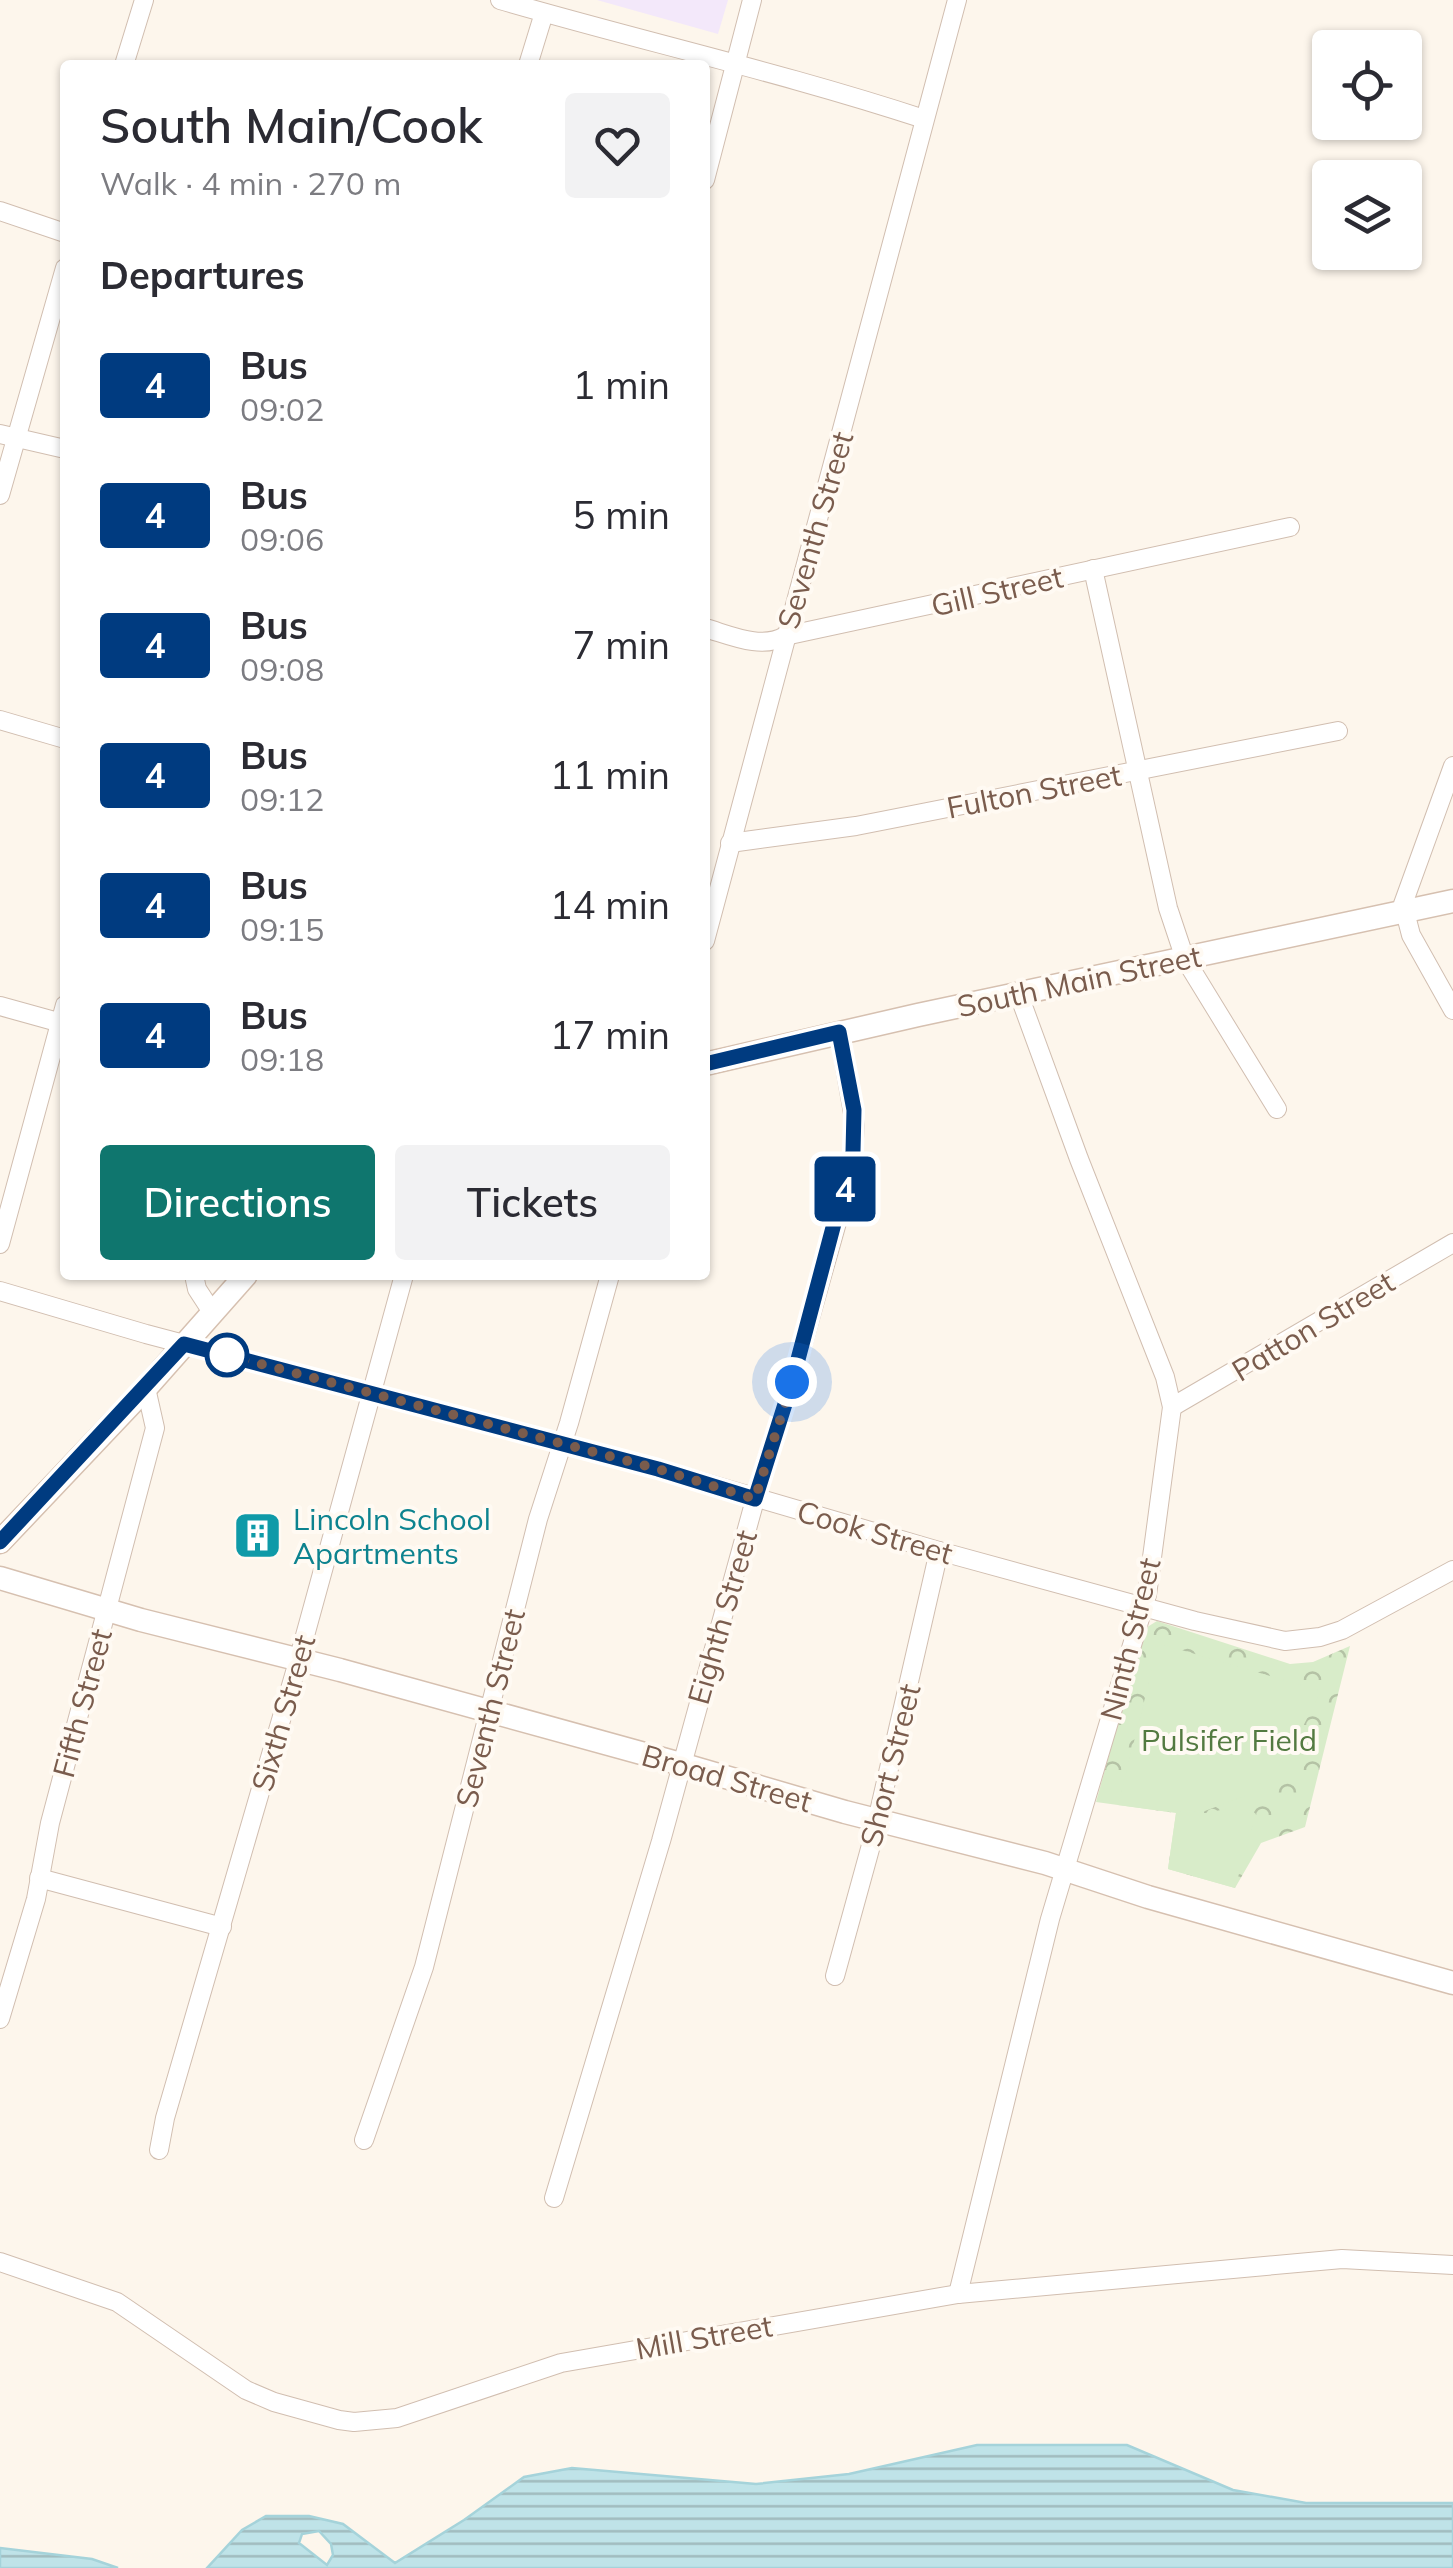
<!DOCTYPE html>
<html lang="en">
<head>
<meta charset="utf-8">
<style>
	body { margin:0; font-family:Mulish,sans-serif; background:#f2f2f3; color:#2b2b33; height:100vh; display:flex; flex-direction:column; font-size:38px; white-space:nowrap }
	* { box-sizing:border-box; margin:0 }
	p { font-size:32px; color:#7c7c81 }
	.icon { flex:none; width:55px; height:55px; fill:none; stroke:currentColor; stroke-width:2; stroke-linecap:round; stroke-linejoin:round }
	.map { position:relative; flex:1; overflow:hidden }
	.side { position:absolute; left:60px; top:60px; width:650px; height:1220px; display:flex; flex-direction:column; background:#fff; border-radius:10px; box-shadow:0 2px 8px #0004 }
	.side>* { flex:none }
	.badge { padding:0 20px; border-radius:8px; font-size:35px; line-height:65px }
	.buttons { position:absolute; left:1312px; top:30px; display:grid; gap:20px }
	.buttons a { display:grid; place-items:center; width:110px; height:110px; border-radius:10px; background:#fff; box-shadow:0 2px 8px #0004; font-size:50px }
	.you { position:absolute; width:50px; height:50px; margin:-25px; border:8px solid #fff; border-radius:50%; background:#1a73e8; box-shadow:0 0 0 15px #1a73e833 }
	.map>.badge { position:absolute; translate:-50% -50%; box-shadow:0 0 0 5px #fff }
	h2 { padding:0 40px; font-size:38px; line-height:90px }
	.round { display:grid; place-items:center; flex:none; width:105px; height:105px; border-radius:10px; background:#f2f2f3 }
	.overview { display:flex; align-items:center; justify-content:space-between; height:170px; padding:0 40px }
	h1 { font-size:48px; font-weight:600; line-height:75px }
	.action { display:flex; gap:20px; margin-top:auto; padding:20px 40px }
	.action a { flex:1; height:115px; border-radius:10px; background:#0f766e; color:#fff; font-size:40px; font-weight:600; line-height:115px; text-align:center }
	.action a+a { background:#f2f2f3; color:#2b2b33 }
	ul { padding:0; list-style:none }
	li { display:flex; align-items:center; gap:30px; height:130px; padding:0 40px }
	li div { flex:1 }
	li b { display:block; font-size:38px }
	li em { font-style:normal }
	li .badge { min-width:110px; font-weight:700; text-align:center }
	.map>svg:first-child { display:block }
</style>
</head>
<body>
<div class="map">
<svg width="1453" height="2568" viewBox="0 0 1453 2568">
	<defs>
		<pattern id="park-crowns" width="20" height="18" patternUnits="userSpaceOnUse" patternTransform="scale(2.5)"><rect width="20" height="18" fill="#d8ecc9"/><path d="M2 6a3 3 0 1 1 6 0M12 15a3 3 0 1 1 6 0" fill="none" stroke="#b4c2a5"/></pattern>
		<pattern id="water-rules" width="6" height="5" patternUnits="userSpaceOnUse" patternTransform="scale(2.5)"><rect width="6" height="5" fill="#bfe3e8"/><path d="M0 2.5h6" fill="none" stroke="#a0bbbe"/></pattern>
	</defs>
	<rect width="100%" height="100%" fill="#fdf6ec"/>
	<path fill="#f3e8fa" d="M597,0H728L718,34Z"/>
	<path fill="url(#park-crowns)" d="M1157,1621L1290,1664L1313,1662L1350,1646L1305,1827L1261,1843L1235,1888L1168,1869L1176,1813L1096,1802L1144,1629Z"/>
	<g fill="#d8ecc9">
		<path d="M1161,1644L1321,1691L1286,1760L1247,1795L1205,1811L1170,1812L1118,1805L1152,1670L1154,1648Z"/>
		<path d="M1245,1805L1256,1814L1235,1888L1168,1869L1176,1813H1206Z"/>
	</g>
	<g fill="url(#water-rules)" stroke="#a5d3da" stroke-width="2.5" fill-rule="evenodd">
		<path d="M977,2445H1127L1233,2490L1306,2503H1453V2568H207L242,2530L266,2516H309L343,2524L395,2563L464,2520L524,2477L572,2468L756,2484L849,2474ZM319,2531L331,2544L333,2555L327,2565L299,2543L302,2534Z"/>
		<path d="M0,2548L92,2559L118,2568H0Z"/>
	</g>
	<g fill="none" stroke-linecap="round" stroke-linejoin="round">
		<defs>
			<g id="street">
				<path d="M500,0C641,41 784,73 924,119"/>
				<path d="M124,65L144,0"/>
				<path d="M528,65L544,13"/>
				<path d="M705,180L752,0"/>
				<path d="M0,211L65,233"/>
				<path d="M0,434L65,449"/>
				<path d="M0,495L65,268"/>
				<path d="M1093,569L1168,908L1185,959L1277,1109"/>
				<path d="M705,628C730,635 761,650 785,636L1290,527"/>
				<path d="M0,720L65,739"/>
				<path d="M1453,766L1403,904L1411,935L1453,1010"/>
				<path d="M730,843L856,826L1338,731"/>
				<path d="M705,941L957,0"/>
				<path d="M0,1006L65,1024"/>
				<path d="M0,1244L65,1005"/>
				<path d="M194,1275L197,1289L212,1312"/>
				<path d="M0,1291L146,1334L658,1469L939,1551L1195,1621L1285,1641L1320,1637L1342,1630L1453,1570"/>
				<path d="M1172,1407L1453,1243"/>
				<path d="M39,1878L222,1927"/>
				<path d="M835,1976L873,1838L939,1551"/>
				<path d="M0,2019L36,1899L50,1823L155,1428L146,1388"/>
				<path d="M364,2140L424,1967L538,1519L569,1423L610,1275"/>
				<path d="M159,2150L165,2118L295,1672L404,1275"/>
				<path d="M554,2198L661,1841L761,1478L792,1382L838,1219L853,1152L855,1125L839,1032"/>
				<path d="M0,2262L117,2302L246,2390L274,2402L339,2420L354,2422L397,2418L561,2363L958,2294L1342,2259L1453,2265"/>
				<path d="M958,2294L1050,1919L1147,1595L1172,1407L1165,1377L1079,1159L1019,995"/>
			</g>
			<g id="secondary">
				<path d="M705,1064L918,1015L1453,901"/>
				<path d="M0,1542L146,1388L246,1275"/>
				<path d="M0,1578L141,1620L340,1670L681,1764L845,1812L1045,1863L1148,1897L1453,1983"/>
			</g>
		</defs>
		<use href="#street" stroke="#d1beb0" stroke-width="20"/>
		<use href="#secondary" stroke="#d6c0b0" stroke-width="25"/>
		<use href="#street" stroke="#fff" stroke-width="18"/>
		<use href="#secondary" stroke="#fff" stroke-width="22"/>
	</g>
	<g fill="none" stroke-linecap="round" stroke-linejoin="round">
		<defs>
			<path id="line" d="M0,1542L184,1344L658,1469L755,1499L792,1382L853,1152L854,1110L839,1032L705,1064"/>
		</defs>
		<use href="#line" stroke="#fff" stroke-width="22"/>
		<use href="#line" stroke="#003b80" stroke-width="15"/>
		<path stroke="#7a5c4d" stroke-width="10" stroke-dasharray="0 18" d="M227,1355L658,1469L755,1499L792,1382"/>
	</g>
	<defs>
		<symbol id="building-square" viewBox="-11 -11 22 22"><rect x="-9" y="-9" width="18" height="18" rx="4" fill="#0f9aa8" stroke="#fffaf3"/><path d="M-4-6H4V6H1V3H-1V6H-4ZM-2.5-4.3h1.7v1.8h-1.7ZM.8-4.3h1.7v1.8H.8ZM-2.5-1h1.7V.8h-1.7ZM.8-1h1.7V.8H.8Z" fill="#fff"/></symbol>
	</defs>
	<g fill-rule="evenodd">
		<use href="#building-square" x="230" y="1508" width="55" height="55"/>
	</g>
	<circle fill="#fff" stroke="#003b80" stroke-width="5" cx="227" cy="1355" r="20"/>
	<g text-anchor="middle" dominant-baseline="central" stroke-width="8" stroke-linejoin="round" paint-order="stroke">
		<g font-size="30" fill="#7a5c4d" stroke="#fffaf3">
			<text transform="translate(815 530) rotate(-74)">Seventh Street</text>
			<text transform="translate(997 591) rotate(-13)">Gill Street</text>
			<text transform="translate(1034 791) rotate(-11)">Fulton Street</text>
			<text transform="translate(1079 981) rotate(-12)">South Main Street</text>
			<text transform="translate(1313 1326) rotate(-31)">Patton Street</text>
			<text transform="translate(875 1532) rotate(16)">Cook Street</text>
			<text transform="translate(722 1617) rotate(-74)">Eighth Street</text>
			<text transform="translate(1130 1639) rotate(-76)">Ninth Street</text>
			<text transform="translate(82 1703) rotate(-75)">Fifth Street</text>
			<text transform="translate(490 1708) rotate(-76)">Seventh Street</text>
			<text transform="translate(283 1713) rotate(-74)">Sixth Street</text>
			<text transform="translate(890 1765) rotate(-76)">Short Street</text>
			<text transform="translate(727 1778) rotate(16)">Broad Street</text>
			<text transform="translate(704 2337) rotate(-10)">Mill Street</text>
		</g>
		<g font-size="30" fill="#0d838f" stroke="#fffaf3" text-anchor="start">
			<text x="293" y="1519">Lincoln School<tspan x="293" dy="34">Apartments</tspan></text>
		</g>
		<g font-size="30" fill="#537a41" stroke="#fffaf3">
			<text x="1229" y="1740">Pulsifer Field</text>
		</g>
	</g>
</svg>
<div class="buttons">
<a><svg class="icon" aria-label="locate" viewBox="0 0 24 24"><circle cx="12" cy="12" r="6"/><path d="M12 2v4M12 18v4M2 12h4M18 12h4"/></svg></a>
<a><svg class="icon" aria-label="layers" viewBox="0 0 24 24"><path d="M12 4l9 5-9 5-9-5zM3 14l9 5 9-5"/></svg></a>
</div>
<div class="you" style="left:792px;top:1382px"></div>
<b class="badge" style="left:845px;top:1189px;background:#003b80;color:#fff">4</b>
<section class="side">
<div class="overview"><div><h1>South Main/Cook</h1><p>Walk · 4 min · 270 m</p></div><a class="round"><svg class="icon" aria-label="heart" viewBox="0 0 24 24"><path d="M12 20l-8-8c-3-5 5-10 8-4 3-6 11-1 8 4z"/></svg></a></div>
<h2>Departures</h2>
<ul>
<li><span class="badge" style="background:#003b80;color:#fff">4</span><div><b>Bus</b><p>09:02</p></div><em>1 min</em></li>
<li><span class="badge" style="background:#003b80;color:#fff">4</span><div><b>Bus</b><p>09:06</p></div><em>5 min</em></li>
<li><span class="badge" style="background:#003b80;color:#fff">4</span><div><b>Bus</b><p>09:08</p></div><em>7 min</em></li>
<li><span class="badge" style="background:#003b80;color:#fff">4</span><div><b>Bus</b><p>09:12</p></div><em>11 min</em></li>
<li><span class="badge" style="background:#003b80;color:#fff">4</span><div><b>Bus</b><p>09:15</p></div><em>14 min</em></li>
<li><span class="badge" style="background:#003b80;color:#fff">4</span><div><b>Bus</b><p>09:18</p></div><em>17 min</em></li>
</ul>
<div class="action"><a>Directions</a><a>Tickets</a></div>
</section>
</div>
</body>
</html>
